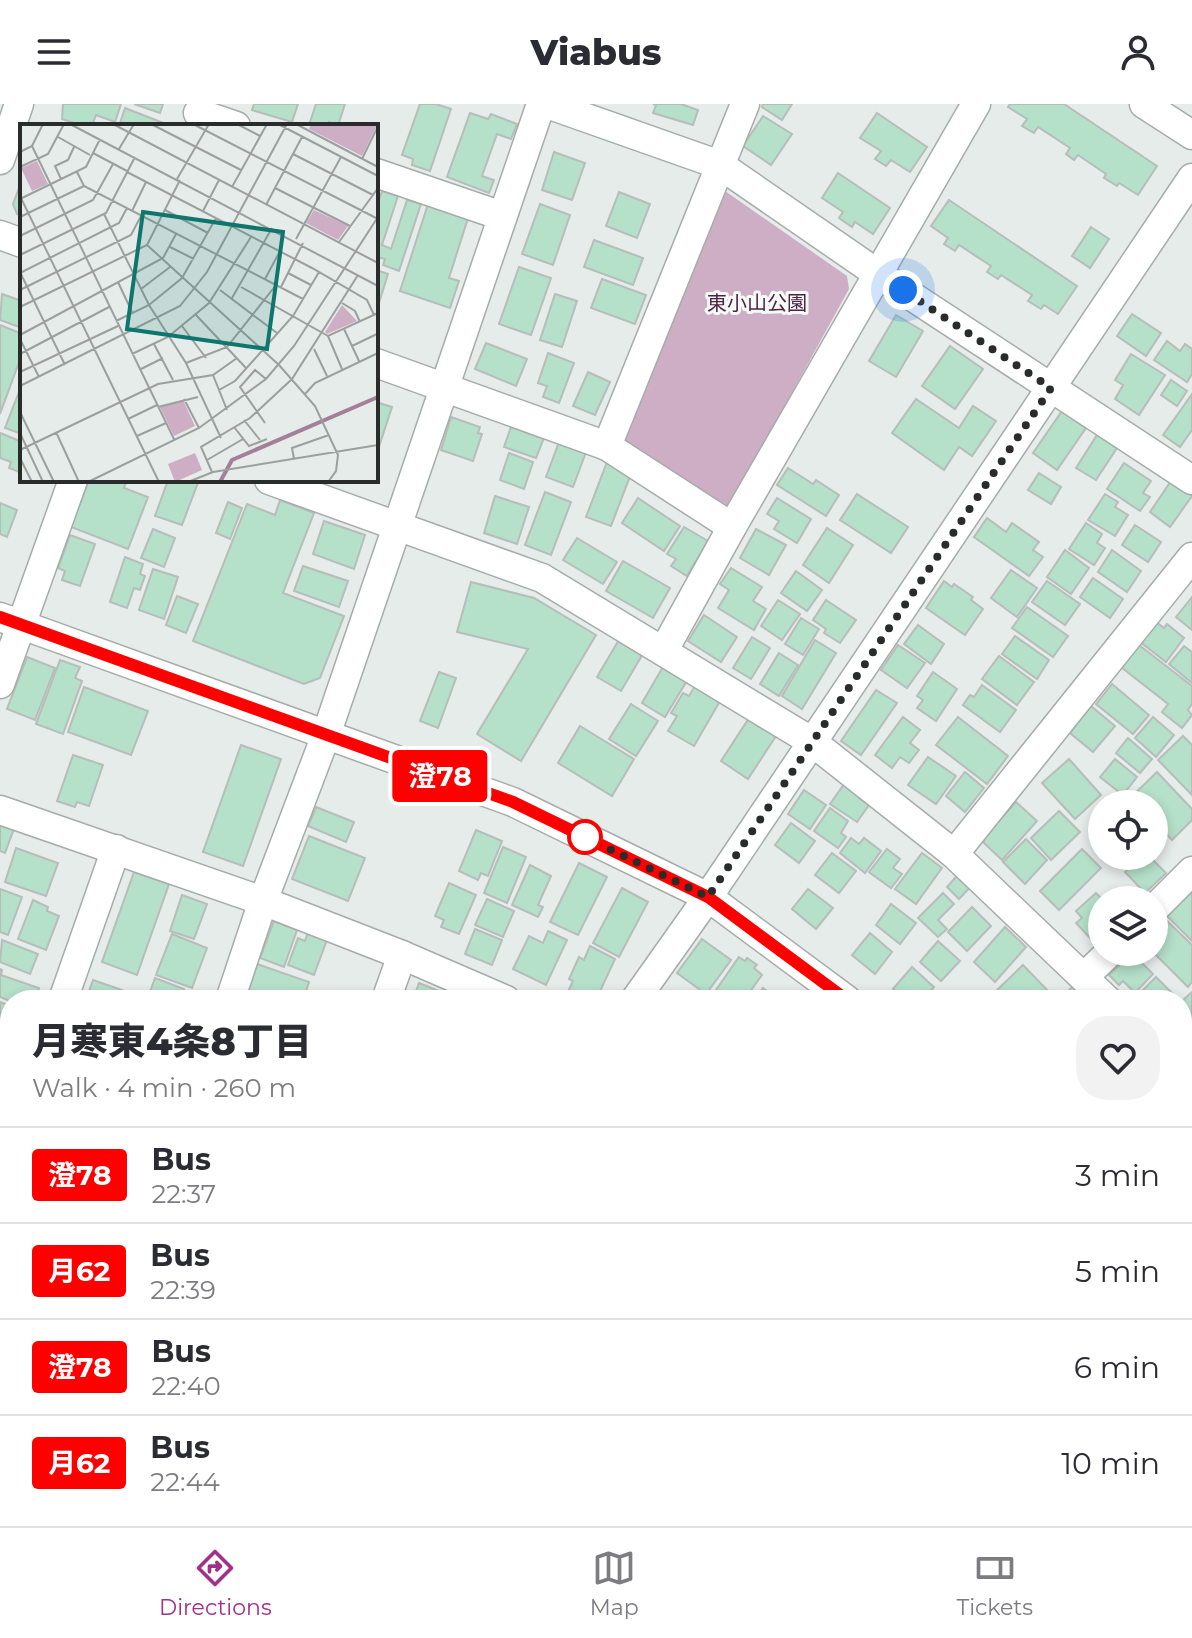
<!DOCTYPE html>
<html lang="en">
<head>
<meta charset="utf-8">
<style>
	body { margin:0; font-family:Montserrat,"Noto Sans JP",sans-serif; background:#f2f2f3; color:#2b2b33; height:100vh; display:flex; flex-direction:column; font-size:30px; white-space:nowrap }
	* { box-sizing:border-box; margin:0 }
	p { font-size:26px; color:#7c7c81 }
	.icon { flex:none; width:44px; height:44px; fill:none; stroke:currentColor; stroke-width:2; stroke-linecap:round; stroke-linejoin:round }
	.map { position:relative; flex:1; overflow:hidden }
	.side { position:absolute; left:0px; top:886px; width:1192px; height:536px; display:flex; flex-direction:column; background:#fff; border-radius:32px 32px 0 0; box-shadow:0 4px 12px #0003 }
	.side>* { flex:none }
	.badge { padding:0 16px; border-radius:6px; font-size:28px; line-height:52px }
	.buttons { position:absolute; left:1088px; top:686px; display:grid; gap:16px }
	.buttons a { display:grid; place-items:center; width:80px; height:80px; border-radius:50%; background:#fff; box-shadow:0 4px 12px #0003; font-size:40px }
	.you { position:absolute; width:40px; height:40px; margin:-20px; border:6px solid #fff; border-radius:50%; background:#1a73e8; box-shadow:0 0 0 12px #1a73e833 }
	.map>.badge { position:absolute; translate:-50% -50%; box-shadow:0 0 0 4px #fff }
	.round { display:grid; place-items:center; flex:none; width:84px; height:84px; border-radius:32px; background:#f2f2f3 }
	.overview { display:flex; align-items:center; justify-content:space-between; height:136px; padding:0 32px }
	h1 { font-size:38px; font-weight:800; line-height:60px }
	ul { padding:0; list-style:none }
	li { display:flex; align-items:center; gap:24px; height:96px; padding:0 32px; border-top:2px solid #e1e1e2 }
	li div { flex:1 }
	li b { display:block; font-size:30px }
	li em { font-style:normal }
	li .badge { min-width:88px; font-weight:700; text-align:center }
	header { display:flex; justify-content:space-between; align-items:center; height:104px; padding:0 32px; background:#fff; font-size:36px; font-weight:800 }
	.tab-bar { display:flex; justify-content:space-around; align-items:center; height:112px; border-top:2px solid #e1e1e2; background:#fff; font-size:22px; color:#7c7c81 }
	.tab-bar a { display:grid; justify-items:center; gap:4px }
	.tab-bar .on { color:#a22f8a }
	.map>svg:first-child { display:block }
</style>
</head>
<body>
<header><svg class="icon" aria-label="menu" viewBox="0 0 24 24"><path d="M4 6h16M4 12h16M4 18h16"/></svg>Viabus<svg class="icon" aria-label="person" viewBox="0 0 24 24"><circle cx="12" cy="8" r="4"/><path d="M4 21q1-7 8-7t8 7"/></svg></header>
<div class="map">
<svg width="1192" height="1422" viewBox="0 0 1192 1422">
	<rect width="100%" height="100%" fill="#e6ece9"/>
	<path fill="#ceaec4" d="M725,87L847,172L849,185L729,403L720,402L626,344L623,334L719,94Z"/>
	<g fill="#b5e0ca" stroke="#b7bdba" stroke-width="2">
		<path d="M63,0H121L115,18L96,11L92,22L84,19L83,22L62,15Z"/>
		<path d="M134,0H163L160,9Z"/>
		<path d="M254,0H298L292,18L252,6Z"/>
		<path d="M316,0H345L338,22L329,18L328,22L309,21Z"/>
		<path d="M420,0H436L451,5L430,67L412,61L413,55L402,51Z"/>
		<path d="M653,0H681L698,6L693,21L653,9L656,1Z"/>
		<path d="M763,0H792L782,16L762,3Z"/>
		<path d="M1010,0H1064L1157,62L1138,91L1119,79L1117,82L1104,74L1106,70L1078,51L1074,56L1066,50L1070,44L1038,23L1034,29L1022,22L1027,15L1008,3Z"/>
		<path d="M125,4L171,22H119Z"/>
		<path d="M470,9L488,15L491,10L517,20L511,35L497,30L482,72L494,76L489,89L447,73Z"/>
		<path d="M877,9L927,43L910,68L891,56L886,62L875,55L881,47L860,34Z"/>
		<path d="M763,12L792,30L771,61L743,42Z"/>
		<path d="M554,48L585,59L572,96L542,86Z"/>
		<path d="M838,69L890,104L873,130L855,118L852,123L839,114L843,108L822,94Z"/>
		<path d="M22,76V112L17,110L13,100Z"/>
		<path d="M382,87L398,92L382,141L391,145L407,96L421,100L399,167L383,161L385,155L376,153V106Z"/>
		<path d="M619,88L650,100L637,134L606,122Z"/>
		<path d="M949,96L1077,182L1058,210L1044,201L1041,205L1028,197L1032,191L1001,171L998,175L987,168L991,162L959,141L955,147L944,140L948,134L931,122Z"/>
		<path d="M428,100L468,114L449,174L459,177L450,204L400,187Z"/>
		<path d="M540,100L570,111L553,161L522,150Z"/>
		<path d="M1091,123L1109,135L1090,164L1072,152Z"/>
		<path d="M594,136L643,154L633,181L584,163Z"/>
		<path d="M519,163L551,174L531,231L499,220Z"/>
		<path d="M376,166L388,170L378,202H376Z"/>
		<path d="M602,175L646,191L635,220L591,204Z"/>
		<path d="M2,190L22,197V224L0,216Z"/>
		<path d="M555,190L577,197L562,243L540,236Z"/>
		<path d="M1132,210L1161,229L1146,252L1117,232Z"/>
		<path d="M896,211L923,227L896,273L869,257Z"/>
		<path d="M0,221L22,230V250L0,310Z"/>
		<path d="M1167,237L1180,247L1185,240L1192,245V270L1187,278L1154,256Z"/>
		<path d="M486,239L527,255L516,282L475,265Z"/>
		<path d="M950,242L983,265L955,305L922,282Z"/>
		<path d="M548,249L574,259L559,299L543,293L547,282L538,279Z"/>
		<path d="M1131,250L1165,271L1139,311L1115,295L1123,281L1115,276Z"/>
		<path d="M588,268L610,278L595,311L573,302Z"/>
		<path d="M1171,276L1187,287L1177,302L1161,291Z"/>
		<path d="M19,288L22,289V330L5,324Z"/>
		<path d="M1192,290V326L1180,343L1163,331Z"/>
		<path d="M916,295L959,324L973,302L996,317L972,352L959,343L944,366L892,329Z"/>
		<path d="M376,298L392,303L376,352Z"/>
		<path d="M1062,307L1086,324L1057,366L1033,349Z"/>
		<path d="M451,313L480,323L478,329L482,330L473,357L441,346Z"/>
		<path d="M512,320L545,331L536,354L504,343Z"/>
		<path d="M0,329L22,338V369L9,364L11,358L0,354Z"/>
		<path d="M1097,331L1117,344L1096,376L1076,364Z"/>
		<path d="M559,338L586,348L573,383L546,373Z"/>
		<path d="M509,349L533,358L524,385L500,376Z"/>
		<path d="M607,358L632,367L611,422L586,413Z"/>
		<path d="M1124,359L1151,377L1143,389L1150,393L1140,407L1107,385Z"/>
		<path d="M788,364L813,380L816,376L839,391L826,412L777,381Z"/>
		<path d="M1039,369L1061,383L1051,400L1028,386Z"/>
		<path d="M89,376H127L124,384L148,393L128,445L71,423Z"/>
		<path d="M168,376H199L182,421L155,412Z"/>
		<path d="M1171,377L1192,392L1170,423L1150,408Z"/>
		<path d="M545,388L571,398L551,451L525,441Z"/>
		<path d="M857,390L908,423L891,449L840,416Z"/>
		<path d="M1105,390L1118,398L1115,403L1128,411L1115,432L1088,416Z"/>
		<path d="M495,392L529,403L517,440L484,429Z"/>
		<path d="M638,394L680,422L664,447L622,419Z"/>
		<path d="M777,394L811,415L797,439L774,425L779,417L767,410Z"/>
		<path d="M280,396L314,409L283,489L344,512L320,574L304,580L193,537L247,400L275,411Z"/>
		<path d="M228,398L242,404L230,435L216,429Z"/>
		<path d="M0,399L17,406L7,433L0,430Z"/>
		<path d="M987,414L1006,428L1012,419L1039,438L1033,446L1043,453L1029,472L974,433Z"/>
		<path d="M324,417L365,431L354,465L313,450Z"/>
		<path d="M1086,419L1102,430L1097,439L1105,444L1094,461L1069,445Z"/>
		<path d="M1135,421L1161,438L1148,458L1122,441Z"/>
		<path d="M684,423L708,437L687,472L671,462L676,455L667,450Z"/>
		<path d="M827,424L853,441L829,479L803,461Z"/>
		<path d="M153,425L175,434L164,463L141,454Z"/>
		<path d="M756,425L786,441L769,471L740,454Z"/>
		<path d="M70,431L95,440L80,482L62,476L65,467L58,464Z"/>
		<path d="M577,434L617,458L603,480L563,456Z"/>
		<path d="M1065,446L1089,464L1071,490L1047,473Z"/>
		<path d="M1112,446L1141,467L1127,488L1098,468Z"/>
		<path d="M125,453L143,460L140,470L145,472L140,486L134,484L127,504L110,498Z"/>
		<path d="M623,457L670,484L653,514L606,487Z"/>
		<path d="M303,462L348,477L339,503L294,487Z"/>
		<path d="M731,464L762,483L753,497L766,505L754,526L718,504L729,486L720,480Z"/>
		<path d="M153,465L178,473L164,515L139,506Z"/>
		<path d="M1011,466L1037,484L1017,513L991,494Z"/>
		<path d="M796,467L822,486L807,507L781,489Z"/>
		<path d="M1093,474L1123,495L1110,514L1080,493Z"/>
		<path d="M944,477L952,483L954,480L973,493L971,496L983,505L965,531L926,504Z"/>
		<path d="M1047,477L1080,500L1065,521L1032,498Z"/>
		<path d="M471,478L534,494L596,531L521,657L477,630L528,545L457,528Z"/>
		<path d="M177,492L198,500L186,529L166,521Z"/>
		<path d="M1192,493V526L1176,513Z"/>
		<path d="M778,496L800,510L782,536L761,522Z"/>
		<path d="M826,496L856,516L840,539L824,529L826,525L813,516Z"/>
		<path d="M1027,503L1068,532L1053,553L1012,524Z"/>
		<path d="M704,511L737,533L721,558L688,537Z"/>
		<path d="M801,514L819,525L803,551L785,540Z"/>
		<path d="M1155,517L1164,524L1167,520L1184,534L1166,558L1139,537Z"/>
		<path d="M918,521L944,540L931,560L904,540Z"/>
		<path d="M1015,532L1049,556L1037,575L1002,550Z"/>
		<path d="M752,533L770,544L751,575L733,564Z"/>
		<path d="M620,534L644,548L621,587L597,573Z"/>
		<path d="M815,536L836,549L802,605L782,592Z"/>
		<path d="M898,541L925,559L907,584L881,566Z"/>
		<path d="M1139,541L1192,582V600L1188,606L1192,611L1182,624L1162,608L1168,600L1121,563Z"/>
		<path d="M1184,542L1192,548V579L1169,560Z"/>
		<path d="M779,549L798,561L779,592L760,580Z"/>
		<path d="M999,552L1034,578L1017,601L982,575Z"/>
		<path d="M27,553L55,564L35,616L7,605Z"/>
		<path d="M60,556L80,563L75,574L82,577L63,630L36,620Z"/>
		<path d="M664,561L688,575L665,613L642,599Z"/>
		<path d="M439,568L456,574L438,624L420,617Z"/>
		<path d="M933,568L957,585L936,617L917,604L923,596L917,592Z"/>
		<path d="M1112,580L1149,611L1133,630L1096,600Z"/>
		<path d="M982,581L1016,606L1000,628L963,601L970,591L974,593Z"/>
		<path d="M695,582L720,597L694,642L668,627L677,612L671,609L683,589L689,592Z"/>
		<path d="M84,583L148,607L131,651L68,628Z"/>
		<path d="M876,586L897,599L861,651L841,637Z"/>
		<path d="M631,600L658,617L636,652L609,635Z"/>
		<path d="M1091,602L1115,622L1093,648L1070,629Z"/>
		<path d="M751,611L778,629L748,675L721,657Z"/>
		<path d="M903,613L920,626L910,639L919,646L909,659L900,653L892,664L875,651Z"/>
		<path d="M958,613L1008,652L987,680L936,641Z"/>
		<path d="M1153,613L1174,631L1156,653L1135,634Z"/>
		<path d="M580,622L634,655L612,692L558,659Z"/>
		<path d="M1183,632L1192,641V691L1158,656Z"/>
		<path d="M1128,634L1152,655L1140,669L1116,649Z"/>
		<path d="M241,641L281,655L243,762L203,748Z"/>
		<path d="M73,651L103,661L89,702L77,698L75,703L57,697Z"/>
		<path d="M928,653L956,672L936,700L908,681Z"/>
		<path d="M1069,655L1101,691L1075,715L1042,679Z"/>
		<path d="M1115,655L1137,673L1123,691L1100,673Z"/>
		<path d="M965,668L984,684L965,708L946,692Z"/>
		<path d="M1157,668L1192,705V716L1172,736L1154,717V700H1124Z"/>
		<path d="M847,676L864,688L859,694L869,701L857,718L830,700Z"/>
		<path d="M804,686L826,701L810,725L788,710Z"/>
		<path d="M1016,698L1037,717L1002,756L984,739V733Z"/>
		<path d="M316,703L354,718L346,738L308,722Z"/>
		<path d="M830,704L848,717L841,729L846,733L838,744L814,727Z"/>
		<path d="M1059,707L1080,728L1051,756L1031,734Z"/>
		<path d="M0,717L15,722L5,749L0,747Z"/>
		<path d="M791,719L815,737L799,759L775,741Z"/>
		<path d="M1102,721V743L1091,731Z"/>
		<path d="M476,726L502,737L488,772L481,769L478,776L459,767Z"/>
		<path d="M309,732L365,754L348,797L292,775Z"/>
		<path d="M851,734L859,740L864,734L881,747L865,769L840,749Z"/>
		<path d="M1026,735L1047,756L1025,780L1003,758Z"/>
		<path d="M503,743L526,753L507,799L484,789Z"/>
		<path d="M16,744L58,759L46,792L5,778Z"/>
		<path d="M887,745L900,755L893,764L902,770L891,784L869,768Z"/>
		<path d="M1082,745L1101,764L1059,806L1040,787Z"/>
		<path d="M832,749L856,767L839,789L815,771Z"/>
		<path d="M922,749L942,764L916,800L895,785Z"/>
		<path d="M1142,752H1149L1166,769L1145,789L1125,768Z"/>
		<path d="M579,759L607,773L578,831L550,818Z"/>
		<path d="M530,761L551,772L538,801L543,803L538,813L512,801Z"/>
		<path d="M962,766L975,778L959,795L947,783Z"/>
		<path d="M134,768L169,780L137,871L102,858Z"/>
		<path d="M449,779L476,791L459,830L441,823L444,816L435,812Z"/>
		<path d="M622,784L648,798L619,853L593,839Z"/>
		<path d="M0,785L22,793L8,831L0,828Z"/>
		<path d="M808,785L833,804L816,825L792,805Z"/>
		<path d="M1192,787V837L1167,812Z"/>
		<path d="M943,789L954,800L938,816L947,825L938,833L918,814Z"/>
		<path d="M1096,789L1102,795L1107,790L1113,796H1102V824L1090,834L1076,819L1082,814L1076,807Z"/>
		<path d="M182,791L207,800L194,835L170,827Z"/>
		<path d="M487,795L514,807L503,833L475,821Z"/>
		<path d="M33,796L48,803L47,807L59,812L46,846L18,835Z"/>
		<path d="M891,800L916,819L900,840L876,821Z"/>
		<path d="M972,803L991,822L967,847L948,828Z"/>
		<path d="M1164,814L1192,841V878L1188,883L1153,848L1154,824Z"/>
		<path d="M274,817L297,826L284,863L260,854Z"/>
		<path d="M1005,823L1026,843L995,878L974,858Z"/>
		<path d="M309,825L328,833L314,871L288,861L298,834L305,837Z"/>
		<path d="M475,825L502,836L492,861L465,850Z"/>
		<path d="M548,827L567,836L546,881L513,865L529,832L543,839Z"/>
		<path d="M870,829L892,848L875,870L852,851Z"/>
		<path d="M172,830L207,844L192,884L156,871Z"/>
		<path d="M702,835L731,856L706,890L677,869Z"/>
		<path d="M2,836L38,850L30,870L0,858Z"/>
		<path d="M938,837L960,857L941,877L920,858Z"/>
		<path d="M590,842L615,855L596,896H575L566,892L573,877L569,875L579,853L584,856Z"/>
		<path d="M1132,849L1153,870L1135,889L1123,877L1119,881L1109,871Z"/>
		<path d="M739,853L745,857L747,854L757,861L754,864L762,871L744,896H709Z"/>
		<path d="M257,860L309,878L303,896L246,894Z"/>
		<path d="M1023,861L1050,889L1043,896H1007L997,886Z"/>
		<path d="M912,863L934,883L923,896H906L893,885Z"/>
		<path d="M0,865L2,866L1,871L39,884L35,896L10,897L0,893Z"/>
		<path d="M1156,873L1177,894L1175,896H1141L1137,892Z"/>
		<path d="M155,874L184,885L180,896H147Z"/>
		<path d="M93,876L125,887L122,896H86Z"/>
		<path d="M419,879L449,891L447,896H413Z"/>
		<path d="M1074,881L1089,896H1060Z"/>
		<path d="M763,884L779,896H754Z"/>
		<path d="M1192,888V942L1182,931V897Z"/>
		<path d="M0,898L10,902V932L0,928Z"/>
		<path d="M0,932L10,936V943L1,966Z"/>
		<path d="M1192,1032V1102L1190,1099L1183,1105L1182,1039Z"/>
		<path d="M10,1295V1381L0,1411V1325Z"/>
		<path d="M1182,1360L1192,1375L1182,1384Z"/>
		<path d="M64,1412H106L103,1422H77L62,1416Z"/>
		<path d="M116,1412H136L142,1414L139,1422H113Z"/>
		<path d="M154,1412L175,1419L174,1422H151Z"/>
		<path d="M208,1412H238L235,1422H205Z"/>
		<path d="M327,1412L323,1422H310L285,1413Z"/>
		<path d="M421,1412H469L455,1422H422L417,1415Z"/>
		<path d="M479,1412H495L502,1422H464Z"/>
		<path d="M528,1412H541L548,1422H513Z"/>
		<path d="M551,1412H583L580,1415L585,1422H559Z"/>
		<path d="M702,1412H715L722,1422H687Z"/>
		<path d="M752,1412H758L764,1422H737Z"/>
		<path d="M821,1412H856L863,1422H823L818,1414Z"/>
		<path d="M861,1412H886L890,1418L884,1422H867Z"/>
		<path d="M913,1412H925L931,1422H920Z"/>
		<path d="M1006,1412H1017L1024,1422H996L994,1420Z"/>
		<path d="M1061,1412H1100L1104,1418L1098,1422H1068Z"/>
	</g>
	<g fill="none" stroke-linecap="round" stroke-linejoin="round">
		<defs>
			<g id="minor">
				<path d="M547,0L720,61L878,170L1192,376"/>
				<path d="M1144,0L1192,31"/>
				<path d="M198,9L236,22"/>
				<path d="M0,56L19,0"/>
				<path d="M376,69L502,112"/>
				<path d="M0,131L22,139"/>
				<path d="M376,259L607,342L732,423"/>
				<path d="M607,342L745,0"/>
				<path d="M269,376L542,474L811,637L954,750L1107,896"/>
				<path d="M0,513L513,698L708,793L847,896"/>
				<path d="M664,546L732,423L976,0"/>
				<path d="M0,580L73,376"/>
				<path d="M0,706L263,797L402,851L506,896"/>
				<path d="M954,750L1192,453"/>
				<path d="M1154,805L1192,767"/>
				<path d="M1084,873L1110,848"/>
				<path d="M63,896L116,745"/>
				<path d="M230,896L263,797L326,631L541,0"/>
				<path d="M386,896L402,851"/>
				<path d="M635,896L708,793L1192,74"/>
				<path d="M1182,973L1192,983"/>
				<path d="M1182,1019L1192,1009"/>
				<path d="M0,1079L10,1050"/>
				<path d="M0,1228L10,1232"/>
				<path d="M1182,1307L1192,1322"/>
				<path d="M374,1412L381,1422"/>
				<path d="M610,1412L617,1422"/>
				<path d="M1042,1412L1049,1422"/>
				<path d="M44,1422L48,1412"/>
				<path d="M644,1422L659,1412"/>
				<path d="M968,1422L983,1412"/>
			</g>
		</defs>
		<use href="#minor" stroke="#a6aca9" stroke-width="31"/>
		<use href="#minor" stroke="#fff" stroke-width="28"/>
	</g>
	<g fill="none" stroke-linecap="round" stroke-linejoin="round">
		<defs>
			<path id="line" d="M0,513L513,698L708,793L847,896"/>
		</defs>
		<use href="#line" stroke="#fff" stroke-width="18"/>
		<use href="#line" stroke="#f00" stroke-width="12"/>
		<path stroke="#2a2c2b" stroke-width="8" stroke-dasharray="0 14.4" d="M585,733L708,793L1051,284L903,186"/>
	</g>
	<circle fill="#fff" stroke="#f00" stroke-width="4" cx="585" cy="733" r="16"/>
	<g text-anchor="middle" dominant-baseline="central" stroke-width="6" stroke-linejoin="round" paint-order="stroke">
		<g font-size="20" fill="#502245" stroke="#f4faf6">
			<text x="757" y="199">東小山公園</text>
		</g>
	</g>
	<g transform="translate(20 20)">
		<rect width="358" height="358" fill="#e6ece9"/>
		<path d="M291,0L357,1L342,32L289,5ZM17,37L28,60L12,67L1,44ZM294,86L328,102L318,116L286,99ZM322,181L337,197L307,210L305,208ZM163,276L175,302L154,312L140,283ZM175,329L182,346L155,358L148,340Z" fill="#ceaec4"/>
		<path fill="none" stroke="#a38098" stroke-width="4" d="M200,358L212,336L358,273"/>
		<path fill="none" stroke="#9b9f9d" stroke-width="2" d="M50,0L358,162M93,0L358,139M131,0L221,46M173,0L358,95M217,0L240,12M258,0L358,52M276,0L358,43M38,13L70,31M12,22L154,315M99,25L114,0M0,28L12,22L23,0M73,29L107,47M273,30L353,71M342,35L358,2M0,43L28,30L44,0M57,48L64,62L283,175M107,48L292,144L347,176L354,191M41,55L35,42L48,36L54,23M157,55L189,0M212,63L247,0M255,64L330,102M0,72L139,358M2,74L66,43L80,15M246,81L282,13M145,86L188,109M112,87L126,58M183,87L199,56M84,90L129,181L166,239L201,314M0,93L64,62M0,112L73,76L93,40M276,115L321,33M319,118L358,64M127,121L259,241L295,282L318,331L316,347L308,358M150,123L174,135M0,131L86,89L115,33M0,148L45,241M0,149L99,99L107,84M268,149L291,161M245,155L260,127M98,158L112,188M221,163L308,212L358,189M261,163L283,119M121,165L150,143M0,166L111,111L121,92M200,166L257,209M212,174L252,104M322,179L335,187L340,198M0,183L127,121L160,56M176,191L226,244M96,197L129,181L162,154L196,94M162,202L186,234M324,205L339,237M0,211L143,134L156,110M308,212L322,245M0,215L19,253M134,220L153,256M332,222L357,210M294,225L307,252M0,230L89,183M112,230L148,213L189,179L231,113M166,239L207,223L256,161M121,245L143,234M0,248L98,202M193,251L207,286M0,262L160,182L187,148L267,0M199,266L215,257L273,192L299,148M285,270L295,259L358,229M164,275L179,304M138,283L178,273M0,288L34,358M108,295L137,281M224,296L240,316M245,299L220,263L235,246L246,255M214,303L229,322L247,315M36,308L59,358M0,309L23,358M117,312L146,299M0,326L138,260L193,251L217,234M0,334L12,358M274,335L272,324L309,311M187,336L223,315M192,348L181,323L230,294L272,255L338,151M68,358L179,304L246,255L274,222L358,93M168,358L193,348L358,321"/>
		<path fill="#0f766e" fill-opacity="0.15" stroke="#0f766e" stroke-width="4" d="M123,88L263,108L247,225L107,205Z"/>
		<rect width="358" height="358" fill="none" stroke="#2a2c2b" stroke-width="4"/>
	</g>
</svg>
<div class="buttons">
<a><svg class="icon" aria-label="locate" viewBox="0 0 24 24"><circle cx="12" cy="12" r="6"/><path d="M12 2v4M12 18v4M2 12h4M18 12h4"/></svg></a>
<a><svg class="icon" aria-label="layers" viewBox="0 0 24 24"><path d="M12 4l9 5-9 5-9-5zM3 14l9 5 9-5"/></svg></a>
</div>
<div class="you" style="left:903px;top:186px"></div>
<b class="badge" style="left:440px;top:672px;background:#f00;color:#fff">澄78</b>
<section class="side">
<div class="overview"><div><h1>月寒東4条8丁目</h1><p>Walk · 4 min · 260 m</p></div><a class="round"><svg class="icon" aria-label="heart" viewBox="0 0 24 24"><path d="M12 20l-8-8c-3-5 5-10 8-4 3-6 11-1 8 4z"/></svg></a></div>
<ul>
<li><span class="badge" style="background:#f00;color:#fff">澄78</span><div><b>Bus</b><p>22:37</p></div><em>3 min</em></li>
<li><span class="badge" style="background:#f00;color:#fff">月62</span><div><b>Bus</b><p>22:39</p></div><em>5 min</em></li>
<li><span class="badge" style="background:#f00;color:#fff">澄78</span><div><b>Bus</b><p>22:40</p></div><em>6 min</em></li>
<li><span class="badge" style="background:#f00;color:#fff">月62</span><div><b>Bus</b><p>22:44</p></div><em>10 min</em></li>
</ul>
</section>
</div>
<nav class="tab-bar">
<a class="on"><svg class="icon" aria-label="directions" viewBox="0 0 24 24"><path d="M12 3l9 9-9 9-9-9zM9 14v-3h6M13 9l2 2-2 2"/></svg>Directions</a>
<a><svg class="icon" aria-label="map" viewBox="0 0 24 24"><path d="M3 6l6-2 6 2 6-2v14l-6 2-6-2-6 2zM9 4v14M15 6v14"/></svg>Map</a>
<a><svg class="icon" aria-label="tickets" viewBox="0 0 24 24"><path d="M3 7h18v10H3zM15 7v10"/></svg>Tickets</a>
</nav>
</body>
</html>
